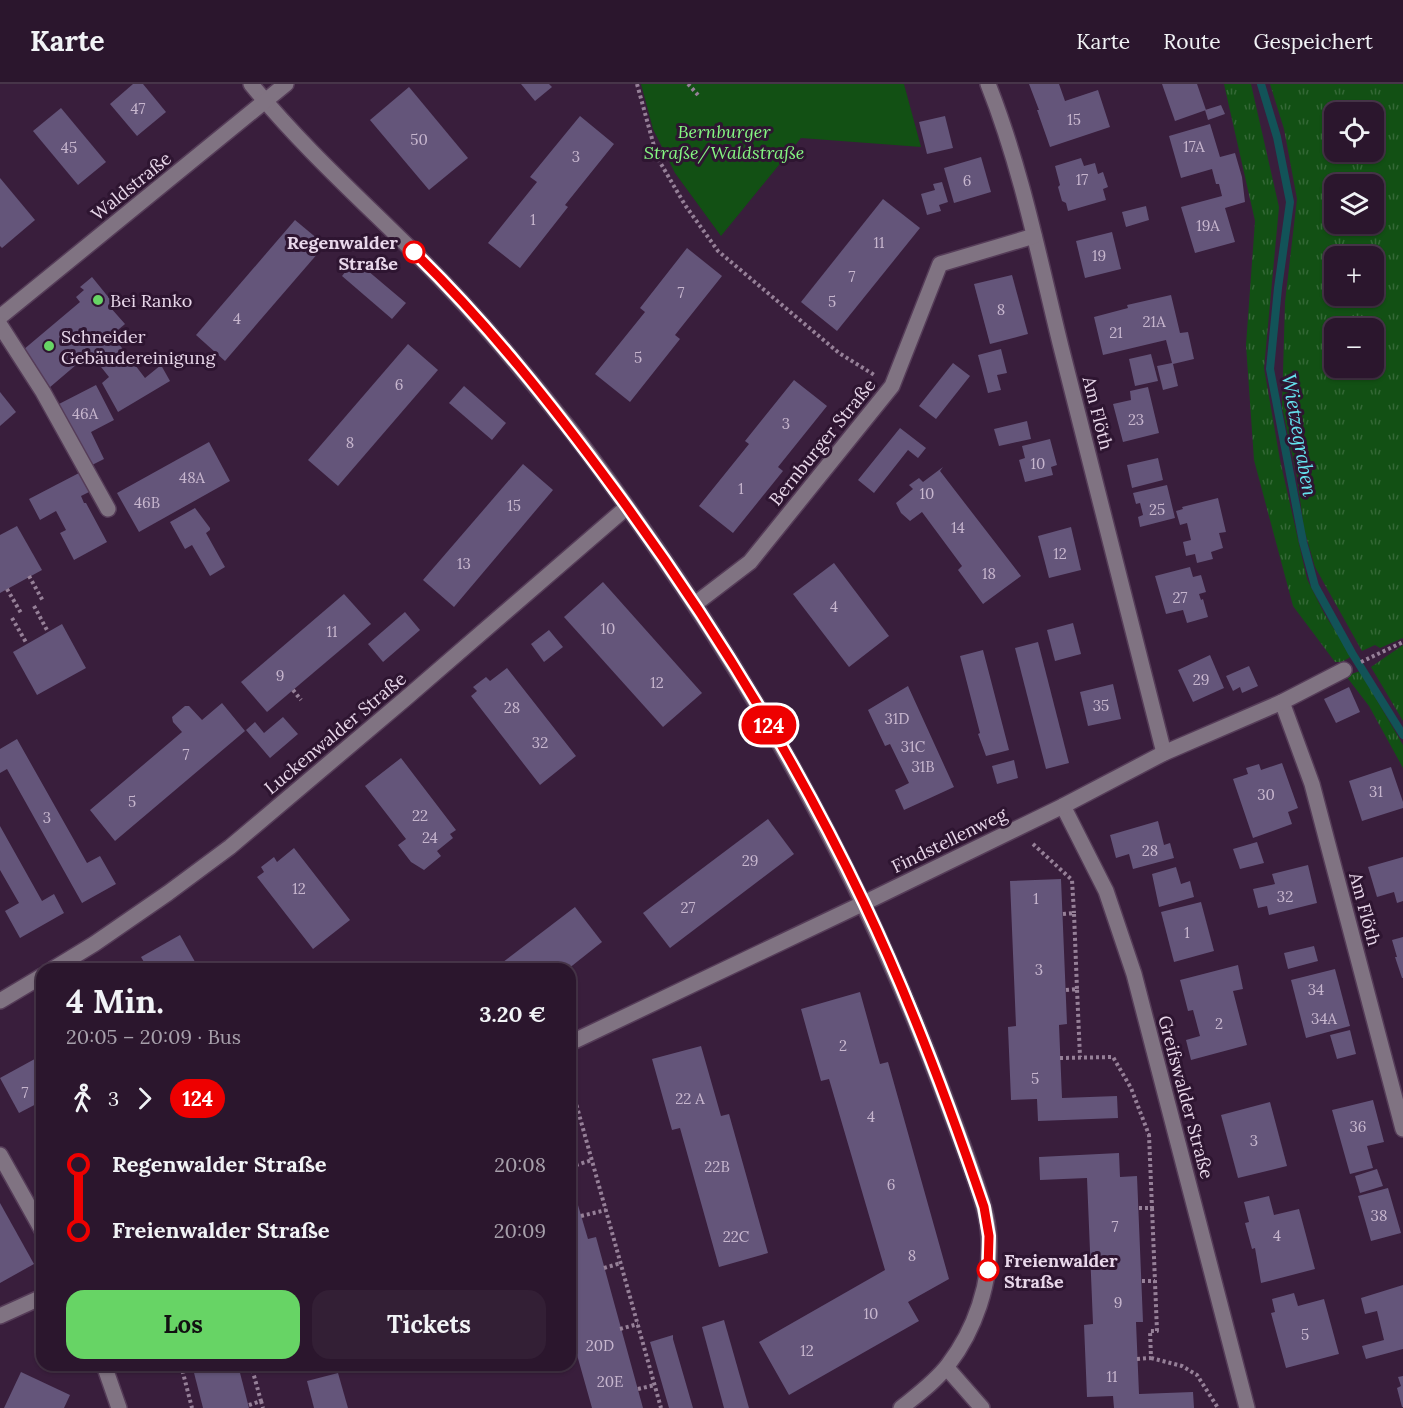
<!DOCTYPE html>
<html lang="de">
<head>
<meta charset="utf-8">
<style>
	body { margin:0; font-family:Lora,serif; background:#331f35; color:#f1f3f6; height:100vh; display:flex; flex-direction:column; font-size:22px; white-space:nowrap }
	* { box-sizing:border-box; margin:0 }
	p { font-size:20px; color:#a69faa }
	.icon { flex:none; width:33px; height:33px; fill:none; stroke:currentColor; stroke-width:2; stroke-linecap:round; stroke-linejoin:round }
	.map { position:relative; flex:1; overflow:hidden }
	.sheet { position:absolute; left:36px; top:879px; width:540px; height:408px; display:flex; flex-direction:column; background:#2b162d; border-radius:18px; box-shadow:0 2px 4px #0004,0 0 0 2px #473549 }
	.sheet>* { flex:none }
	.badge { padding:0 12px; border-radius:20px; font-size:21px; line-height:39px }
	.buttons { position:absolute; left:1324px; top:18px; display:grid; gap:12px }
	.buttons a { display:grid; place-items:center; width:60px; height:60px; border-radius:12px; background:#2b162d; box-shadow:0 2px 4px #0004,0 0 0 2px #473549; font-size:30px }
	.map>.badge { position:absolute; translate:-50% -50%; box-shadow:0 0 0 3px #fff }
	.legs { display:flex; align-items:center; gap:9px; height:66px; padding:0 30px; font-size:20px }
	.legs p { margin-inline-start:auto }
	.overview { display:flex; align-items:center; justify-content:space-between; height:102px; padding:0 30px }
	h1 { font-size:33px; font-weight:800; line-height:45px }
	.button { display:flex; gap:12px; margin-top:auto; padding:12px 30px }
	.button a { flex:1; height:69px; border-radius:18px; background:#67d465; color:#111; font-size:24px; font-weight:800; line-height:69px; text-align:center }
	.button a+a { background:#331f35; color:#f1f3f6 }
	ul { padding:0 30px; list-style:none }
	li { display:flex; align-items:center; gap:21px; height:66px; font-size:22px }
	li i { display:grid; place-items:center; width:9px; height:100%; margin:0 8px; background:currentColor }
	li i::after { content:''; width:15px; height:15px; margin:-8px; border:4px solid; border-radius:50%; background:#2b162d }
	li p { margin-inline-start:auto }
	li:first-child i { background:linear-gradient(#0000 50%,currentColor 0) }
	li:last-child i { background:linear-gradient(currentColor 50%,#0000 0) }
	header { display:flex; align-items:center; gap:36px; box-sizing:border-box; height:84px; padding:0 30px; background:#2b162d; border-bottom:2px solid #473549 }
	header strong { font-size:28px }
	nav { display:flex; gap:33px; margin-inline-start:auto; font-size:21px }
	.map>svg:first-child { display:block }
</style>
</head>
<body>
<header>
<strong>Karte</strong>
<nav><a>Karte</a><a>Route</a><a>Gespeichert</a></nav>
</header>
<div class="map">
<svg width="1403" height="1324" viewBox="0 0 1403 1324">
	<defs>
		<pattern id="grass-tufts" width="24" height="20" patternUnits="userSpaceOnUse" patternTransform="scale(1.5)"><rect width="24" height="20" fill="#125014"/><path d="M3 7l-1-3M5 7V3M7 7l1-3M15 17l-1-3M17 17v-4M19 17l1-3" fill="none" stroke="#346836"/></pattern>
	</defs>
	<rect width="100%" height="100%" fill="#391e3c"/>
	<g fill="url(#grass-tufts)" fill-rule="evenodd">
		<path d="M1224,0H1251L1279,123L1264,284L1280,376L1307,495L1325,531L1352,572L1342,578H1335L1293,522L1254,376L1246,261L1255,137Z"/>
		<path d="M1270,0H1403V554L1380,564L1375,561L1362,567L1315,483L1304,445L1297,393L1282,323L1285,218L1297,115L1284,45ZM1335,28H1374V68H1335ZM1335,100H1374V140H1335ZM1374,172V212H1335V172ZM1335,244H1374V284H1335Z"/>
		<path d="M1403,561V637L1371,583Z"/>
		<path d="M1360,587L1403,661V684L1369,622L1346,592Z"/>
	</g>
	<path fill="#125014" d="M641,0H904L921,63L801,54L721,152L675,89L653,45Z"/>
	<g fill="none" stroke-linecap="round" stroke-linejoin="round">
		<path stroke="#125358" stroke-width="8" d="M1261,0L1277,53L1290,118L1278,204L1270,285L1303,458L1315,502L1352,569L1403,651"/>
	</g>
	<g fill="#64557a">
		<path d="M133,0H143L166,28L137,52L110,20Z"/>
		<path d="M521,0H549L552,3L535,17Z"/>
		<path d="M1029,0H1059L1065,17L1098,6L1110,43L1050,63L1037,26H1039Z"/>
		<path d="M1162,0H1197L1206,26L1175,37Z"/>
		<path d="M409,3L468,74L429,106L370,36Z"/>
		<path d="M1221,21L1225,30L1208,36L1205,26Z"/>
		<path d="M61,24L106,78L78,101L33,47Z"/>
		<path d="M580,32L614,60L565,121L568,123L520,184L488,159L537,98L530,93Z"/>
		<path d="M945,32L953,64L927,70L919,38Z"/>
		<path d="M1210,40L1220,73L1235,69L1242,93L1245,118L1225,124L1235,158L1195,169L1181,123L1222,112L1219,100H1216L1212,85L1181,94L1169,52Z"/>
		<path d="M981,73L991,108L954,119L944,84Z"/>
		<path d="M1081,74L1084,82L1095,79L1098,90L1103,88L1108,103L1103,105L1106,116L1068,127L1066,119L1062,117L1058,103L1060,101L1055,82Z"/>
		<path d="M0,94L35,136L2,164L0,162Z"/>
		<path d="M942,98L948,118L939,121L941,127L927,131L921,110L935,106L933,100Z"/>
		<path d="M883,115L920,144L837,247L801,218Z"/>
		<path d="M1146,122L1149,136L1126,143L1122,128Z"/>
		<path d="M295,136L325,161L225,277L196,251Z"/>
		<path d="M1112,148L1121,185L1085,194L1076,157Z"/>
		<path d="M687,164L722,192L675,251L680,255L630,318L595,290L645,228L640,224Z"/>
		<path d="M355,176L406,219L392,235L342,192Z"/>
		<path d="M1012,191L1028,250L990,260L974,200Z"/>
		<path d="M92,193L114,220L110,223L125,240L112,251L145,294L161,281L170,297L118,328L102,299L109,293L90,269L49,304L32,284L36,281L23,266L80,218L76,213L84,206L80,203Z"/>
		<path d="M1171,211L1180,249L1188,248L1194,275L1173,280L1178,302L1163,306L1157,282L1172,279L1166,256L1103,271L1094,233L1128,224L1127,221Z"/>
		<path d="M408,260L438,286L338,402L308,376Z"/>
		<path d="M1001,265L1007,289L997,291L1001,306L988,309L978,271Z"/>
		<path d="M1151,270L1158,297L1135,302L1129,275Z"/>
		<path d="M953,279L970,292L936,335L919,322Z"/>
		<path d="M794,296L827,322L778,383L783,387L733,449L699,422L749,360L745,357Z"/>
		<path d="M96,301L114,336L91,348L104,375L88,383L57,321Z"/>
		<path d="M464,302L506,339L492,356L449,319Z"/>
		<path d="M1148,303L1159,349L1123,358L1113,320L1131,316L1130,307Z"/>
		<path d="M0,308L16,328L0,342Z"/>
		<path d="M1027,337L1031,355L999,362L994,345Z"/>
		<path d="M900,344L926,364L918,374L908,366L874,409L858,396Z"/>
		<path d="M1050,355L1057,381L1051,383L1053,391L1025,398L1019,376L1025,374L1022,362Z"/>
		<path d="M209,358L230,397L139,448L117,409Z"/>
		<path d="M1158,374L1163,396L1132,404L1127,381Z"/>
		<path d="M523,380L553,406L454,523L423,496Z"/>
		<path d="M943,383L940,387L1021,492L983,520L958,486L962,482L922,428L910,437L901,429L896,419L913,405L909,401L919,394L923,398Z"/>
		<path d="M79,389L89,408L81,412L84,419H86L107,458L74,476L60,449L66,446L56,427L40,436L29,415Z"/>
		<path d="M1167,401L1175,434L1140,443L1138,433L1143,431L1140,419L1136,420L1133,409Z"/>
		<path d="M1218,414L1226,448L1219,449L1223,464L1211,468L1213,475L1197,479L1195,470L1186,472L1183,458L1191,456L1187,439L1180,441L1176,427L1183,425L1182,423Z"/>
		<path d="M195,424L210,444V446L206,449L225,483L210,492L192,461L185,465L170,438Z"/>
		<path d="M17,442L42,486L0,509V451Z"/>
		<path d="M1071,443L1081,486L1049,494L1038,452Z"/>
		<path d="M834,479L889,552L849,583L793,510Z"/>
		<path d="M1190,483L1193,493L1201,491L1206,508L1199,510L1201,516L1203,515L1208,533L1187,539L1183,526L1166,530L1155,492Z"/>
		<path d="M603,498L702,609L663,643L564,533Z"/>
		<path d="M344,510L371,540L267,628L241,598Z"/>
		<path d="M405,528L420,546L383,578L368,560Z"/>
		<path d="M1073,539L1081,570L1055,577L1047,546Z"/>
		<path d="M62,540L86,584L37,611L13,568Z"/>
		<path d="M549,546L563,563L544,578L531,560Z"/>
		<path d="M1038,558L1069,679L1046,685L1015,564Z"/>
		<path d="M983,566L1009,666L986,672L978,650L980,649L960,572Z"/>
		<path d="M1210,571L1224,604L1193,618L1178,586Z"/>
		<path d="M1249,582L1258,602L1242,609L1240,603L1233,607L1226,592Z"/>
		<path d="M507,584L576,672L540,701L471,612L477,607L473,603L486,593L490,597Z"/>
		<path d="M1113,600L1121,635L1088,642L1080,608Z"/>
		<path d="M908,602L954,703L904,726L895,706L909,699L890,660L885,662L868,626Z"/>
		<path d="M1349,603L1360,628L1336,639L1324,615Z"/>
		<path d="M222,619L245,647L115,757L90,726L182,648L173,638L172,633L185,622H189L202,636Z"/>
		<path d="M283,633L298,650L270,674L246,646L255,638L264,649Z"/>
		<path d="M17,655L87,779L100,772L116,800L82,819L7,685L0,689V665Z"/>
		<path d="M401,674L456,746L450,750L453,754L437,767L441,772L424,786L411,778L398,761L406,755L365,702Z"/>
		<path d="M1014,676L1018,694L997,700L992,682Z"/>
		<path d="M1282,679L1298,724L1288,728L1292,740L1253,754L1233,695L1248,690L1246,684L1259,680L1261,686Z"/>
		<path d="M1391,683L1403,718V724L1362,737L1349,697Z"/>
		<path d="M768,735L794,770L670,864L643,829Z"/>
		<path d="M1158,737L1164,761L1170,759L1174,774L1133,785L1129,770L1116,774L1110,751Z"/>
		<path d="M0,742L42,817L54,810L64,829L20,854L5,827L19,819L0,786Z"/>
		<path d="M1257,758L1264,779L1240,785L1233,765Z"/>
		<path d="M294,764L350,836L313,865L257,793L264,788L261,783L274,773L277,778Z"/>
		<path d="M1403,773V817L1397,819L1394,808L1377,813L1368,783Z"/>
		<path d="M1308,781L1317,819L1269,831L1267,822L1258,824L1253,805L1275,800L1272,790Z"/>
		<path d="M1176,783L1181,800L1190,797L1194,813L1159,823L1152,790Z"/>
		<path d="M1061,795L1067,940L1059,941L1062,1014L1117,1012L1118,1034L1038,1037L1037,1015L1011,1016L1008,943L1016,942L1010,797Z"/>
		<path d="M1201,818L1214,867L1174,878L1161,828Z"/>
		<path d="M575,823L602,858L568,885H494Z"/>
		<path d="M180,851L199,885H148L141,873Z"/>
		<path d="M1403,853V894H1402L1395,873H1397L1392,856Z"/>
		<path d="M1314,862L1318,877L1288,885L1284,869Z"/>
		<path d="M1238,881L1243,905L1233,907L1247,961L1191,976L1186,956L1200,952L1193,926L1188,927L1180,896Z"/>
		<path d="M1335,885L1350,942L1306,954L1291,896Z"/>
		<path d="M860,908L880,980L888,978L949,1195L908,1218L919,1237L789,1311L759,1258L885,1186L829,995L821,997L801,925Z"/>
		<path d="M1350,946L1356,970L1337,975L1330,951Z"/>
		<path d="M701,962L721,1032L729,1030L768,1169L719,1183L680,1044L672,1046L652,975Z"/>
		<path d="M42,971V1017L19,1029L0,994Z"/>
		<path d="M1373,1016L1384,1058L1367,1062L1373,1084L1350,1090L1332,1026Z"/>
		<path d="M1270,1018L1287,1082L1238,1094L1221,1031Z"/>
		<path d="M1119,1069L1120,1093L1137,1092L1143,1238H1136L1139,1310L1193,1308L1194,1324H1114L1113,1312L1087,1313L1084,1241L1093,1240L1087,1094L1040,1096L1039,1073Z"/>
		<path d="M1377,1085L1383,1102L1360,1109L1355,1092Z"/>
		<path d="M570,1094L588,1155L596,1153L643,1324H592L570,1246Z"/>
		<path d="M1388,1104L1401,1149L1371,1157L1358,1112Z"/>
		<path d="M1269,1112L1274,1131L1299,1125L1315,1185L1261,1199L1255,1164L1252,1165L1245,1139L1249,1138L1244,1118Z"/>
		<path d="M0,1119L34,1180L0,1199Z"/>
		<path d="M1403,1201V1265L1366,1275L1362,1262L1384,1256L1377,1227L1365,1230L1361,1214Z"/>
		<path d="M1294,1209L1298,1222L1324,1215L1339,1270L1286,1284L1271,1229L1275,1228L1272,1215Z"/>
		<path d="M724,1236L749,1324H724L702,1243Z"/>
		<path d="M673,1251V1255L693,1324H669L650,1258Z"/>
		<path d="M192,1281H238L249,1324H203Z"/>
		<path d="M21,1288L70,1311L64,1324H4Z"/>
		<path d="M338,1289L348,1324H314L307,1297Z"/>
		<path d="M1403,1292V1323H1402L1397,1304L1401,1302L1398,1293Z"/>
	</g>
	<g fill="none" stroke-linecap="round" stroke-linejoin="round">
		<defs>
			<g id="minor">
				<path d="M251,0C303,64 365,119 423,177C472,226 517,279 560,333C592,372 621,414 650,455C769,625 868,809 941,1003C952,1033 964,1063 974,1093C981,1113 988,1133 989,1155C991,1199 975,1246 948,1281C935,1298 917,1311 901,1324"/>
				<path d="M988,0C1022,86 1039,174 1061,263C1095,399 1130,534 1164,669"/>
				<path d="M0,233L286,0"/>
				<path d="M0,241L43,308L108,425"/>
				<path d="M695,520L750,478L892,302L940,180L1034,152"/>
				<path d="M1282,618L1312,700L1403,1045"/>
				<path d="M1063,722L1106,807L1134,890L1247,1324"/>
				<path d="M53,885L94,860L168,809L230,763L405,615L627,423"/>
				<path d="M0,917L42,892"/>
				<path d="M570,959L864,819L1063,722L1164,669L1282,618L1344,586"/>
				<path d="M0,1071L42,1146"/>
				<path d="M0,1232L42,1213"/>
				<path d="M104,1281L119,1324"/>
				<path d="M947,1284L982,1324"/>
			</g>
		</defs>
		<use href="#minor" stroke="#553c58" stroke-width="18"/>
		<g stroke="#968098" stroke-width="4" stroke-dasharray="3 3" stroke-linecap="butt">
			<path d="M637,0L657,73L685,121L718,167L839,269L876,292"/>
			<path d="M688,0L698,11"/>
			<path d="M29,492L43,517"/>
			<path d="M7,505L21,529"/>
			<path d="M34,522L48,548"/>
			<path d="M12,534L27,560"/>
			<path d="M1361,578L1403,558"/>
			<path d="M293,606L301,616"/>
			<path d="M1033,760L1072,796L1074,829"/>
			<path d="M1063,830L1074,829L1077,905"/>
			<path d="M1066,906L1077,905L1080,973"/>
			<path d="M1060,974L1113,973L1131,1004L1149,1051"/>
			<path d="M570,998L661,1324"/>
			<path d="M570,1083L592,1076"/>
			<path d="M1139,1124H1152L1149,1051H1145"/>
			<path d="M581,1132L606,1126"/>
			<path d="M604,1184L621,1179"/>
			<path d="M1142,1197H1155"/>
			<path d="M620,1245L638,1240"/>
			<path d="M1151,1274L1182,1282L1197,1291L1218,1324"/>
			<path d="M1137,1275L1151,1274L1150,1247H1157L1152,1124"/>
			<path d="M181,1281L192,1324"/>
			<path d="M638,1305L655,1301"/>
			<path d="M261,1317L263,1324"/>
			<path d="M249,1321L261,1317L251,1281"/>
		</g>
		<use href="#minor" stroke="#807382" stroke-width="15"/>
	</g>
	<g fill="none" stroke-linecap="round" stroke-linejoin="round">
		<defs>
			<path id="line-1" d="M414,168C488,240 553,322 614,405C709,534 795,674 864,819C911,918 949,1020 984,1123L989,1152L988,1186"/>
		</defs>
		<use href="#line-1" stroke="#fff" stroke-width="14"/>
		<use href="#line-1" stroke="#e00" stroke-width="9"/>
	</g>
	<g fill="#fff" stroke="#e00" stroke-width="3">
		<circle cx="414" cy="168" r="10"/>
		<circle cx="988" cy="1186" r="10"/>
	</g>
	<g fill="#67d465" stroke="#2e1531" stroke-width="2">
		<circle cx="98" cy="216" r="6"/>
		<circle cx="49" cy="262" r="6"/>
	</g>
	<g text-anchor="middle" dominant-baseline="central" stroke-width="6" stroke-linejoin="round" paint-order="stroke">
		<g font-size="15" fill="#c7b6ce">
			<text x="138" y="24">47</text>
			<text x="1074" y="35">15</text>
			<text x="419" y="55">50</text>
			<text x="1194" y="62">17A</text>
			<text x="69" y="63">45</text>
			<text x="576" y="72">3</text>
			<text x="1082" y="95">17</text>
			<text x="967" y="96">6</text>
			<text x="533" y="135">1</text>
			<text x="1208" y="141">19A</text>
			<text x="879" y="158">11</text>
			<text x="1099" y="171">19</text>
			<text x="852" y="192">7</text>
			<text x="681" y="208">7</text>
			<text x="832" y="217">5</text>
			<text x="1001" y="225">8</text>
			<text x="237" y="234">4</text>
			<text x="1154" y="237">21A</text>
			<text x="1116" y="248">21</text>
			<text x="638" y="273">5</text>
			<text x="399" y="300">6</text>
			<text x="85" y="329">46A</text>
			<text x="1136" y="335">23</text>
			<text x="786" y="339">3</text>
			<text x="350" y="358">8</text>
			<text x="1038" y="379">10</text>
			<text x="192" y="393">48A</text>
			<text x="741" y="404">1</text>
			<text x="927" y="409">10</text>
			<text x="147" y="418">46B</text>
			<text x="514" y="421">15</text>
			<text x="1157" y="425">25</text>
			<text x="958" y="443">14</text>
			<text x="1060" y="469">12</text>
			<text x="464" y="479">13</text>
			<text x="989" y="489">18</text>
			<text x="1180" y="513">27</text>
			<text x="834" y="522">4</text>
			<text x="608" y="544">10</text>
			<text x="332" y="547">11</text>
			<text x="280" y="591">9</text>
			<text x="1201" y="595">29</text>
			<text x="657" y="598">12</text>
			<text x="1101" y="621">35</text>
			<text x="512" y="623">28</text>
			<text x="897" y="634">31D</text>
			<text x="540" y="658">32</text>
			<text x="913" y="662">31C</text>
			<text x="186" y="670">7</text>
			<text x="923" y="682">31B</text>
			<text x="1376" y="707">31</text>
			<text x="1266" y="710">30</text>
			<text x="132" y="717">5</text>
			<text x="420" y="731">22</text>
			<text x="47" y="733">3</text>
			<text x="430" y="753">24</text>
			<text x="1150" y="766">28</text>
			<text x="750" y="776">29</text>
			<text x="299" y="804">12</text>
			<text x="1285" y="812">32</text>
			<text x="1036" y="814">1</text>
			<text x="688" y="823">27</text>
			<text x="1187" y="848">1</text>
			<text x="1039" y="885">3</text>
			<text x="1316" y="905">34</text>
			<text x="1324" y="934">34A</text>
			<text x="1219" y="939">2</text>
			<text x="843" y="961">2</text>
			<text x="1035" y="994">5</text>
			<text x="25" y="1008">7</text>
			<text x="690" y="1014">22 A</text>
			<text x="871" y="1032">4</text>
			<text x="1358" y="1042">36</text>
			<text x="1254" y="1056">3</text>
			<text x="717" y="1082">22B</text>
			<text x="891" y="1100">6</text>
			<text x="1379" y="1131">38</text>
			<text x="1115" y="1142">7</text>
			<text x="1277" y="1151">4</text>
			<text x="736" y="1152">22C</text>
			<text x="912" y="1171">8</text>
			<text x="1118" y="1218">9</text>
			<text x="871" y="1229">10</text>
			<text x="1305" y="1250">5</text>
			<text x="600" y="1261">20D</text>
			<text x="807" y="1266">12</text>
			<text x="1112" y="1292">11</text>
			<text x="610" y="1297">20E</text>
		</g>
		<g font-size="18" font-style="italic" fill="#85f682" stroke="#2e1531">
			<text x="724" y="47">Bernburger<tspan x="724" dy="21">Straße/Waldstraße</tspan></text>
		</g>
		<g font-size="18" fill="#e8d7ea" stroke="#2e1531">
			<text transform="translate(131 102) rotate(-39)">Waldstraße</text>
			<text transform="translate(1098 329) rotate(76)">Am Flöth</text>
			<text transform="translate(822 358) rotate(-51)">Bernburger Straße</text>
			<text transform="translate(335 649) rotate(-40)">Luckenwalder Straße</text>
			<text transform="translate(949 756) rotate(-26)">Findstellenweg</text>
			<text transform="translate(1365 825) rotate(75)">Am Flöth</text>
			<text transform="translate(1186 1013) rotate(75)">Greifswalder Straße</text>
		</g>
		<g font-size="18" font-weight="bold" fill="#e8d7ea" stroke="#2e1531" text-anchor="end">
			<text x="398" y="158">Regenwalder<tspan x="398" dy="21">Straße</tspan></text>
			<text x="1004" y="1176" text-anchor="start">Freienwalder<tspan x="1004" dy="21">Straße</tspan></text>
		</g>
		<g font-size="18" fill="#e8d7ea" stroke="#2e1531" text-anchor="start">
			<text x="110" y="216">Bei Ranko</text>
			<text x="61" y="252">Schneider<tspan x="61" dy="21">Gebäudereinigung</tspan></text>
		</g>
		<g font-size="20" font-style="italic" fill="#65e2ee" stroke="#2e1531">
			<text transform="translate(1300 351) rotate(80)">Wietzegraben</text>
		</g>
	</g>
</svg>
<div class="buttons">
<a><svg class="icon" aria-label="locate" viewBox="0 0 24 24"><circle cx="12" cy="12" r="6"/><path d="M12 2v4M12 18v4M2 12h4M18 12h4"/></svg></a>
<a><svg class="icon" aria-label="layers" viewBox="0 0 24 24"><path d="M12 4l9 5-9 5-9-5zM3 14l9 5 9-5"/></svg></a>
<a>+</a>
<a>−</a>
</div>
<b class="badge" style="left:769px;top:641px;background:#e00;color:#fff">124</b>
<section class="sheet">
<div class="overview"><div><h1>4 Min.</h1><p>20:05 – 20:09 · Bus</p></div><b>3.20 €</b></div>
<div class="legs"><svg class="icon" aria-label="walk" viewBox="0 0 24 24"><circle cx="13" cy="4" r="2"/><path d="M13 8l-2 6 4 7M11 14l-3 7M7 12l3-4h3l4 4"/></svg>3<svg class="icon" aria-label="forward" viewBox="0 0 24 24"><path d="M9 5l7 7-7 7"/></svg><b class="badge" style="background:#e00;color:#fff">124</b></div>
<ul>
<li><i style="color:#e00"></i><b>Regenwalder Straße</b><p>20:08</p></li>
<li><i style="color:#e00"></i><b>Freienwalder Straße</b><p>20:09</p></li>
</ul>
<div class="button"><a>Los</a><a>Tickets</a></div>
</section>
</div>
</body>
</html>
